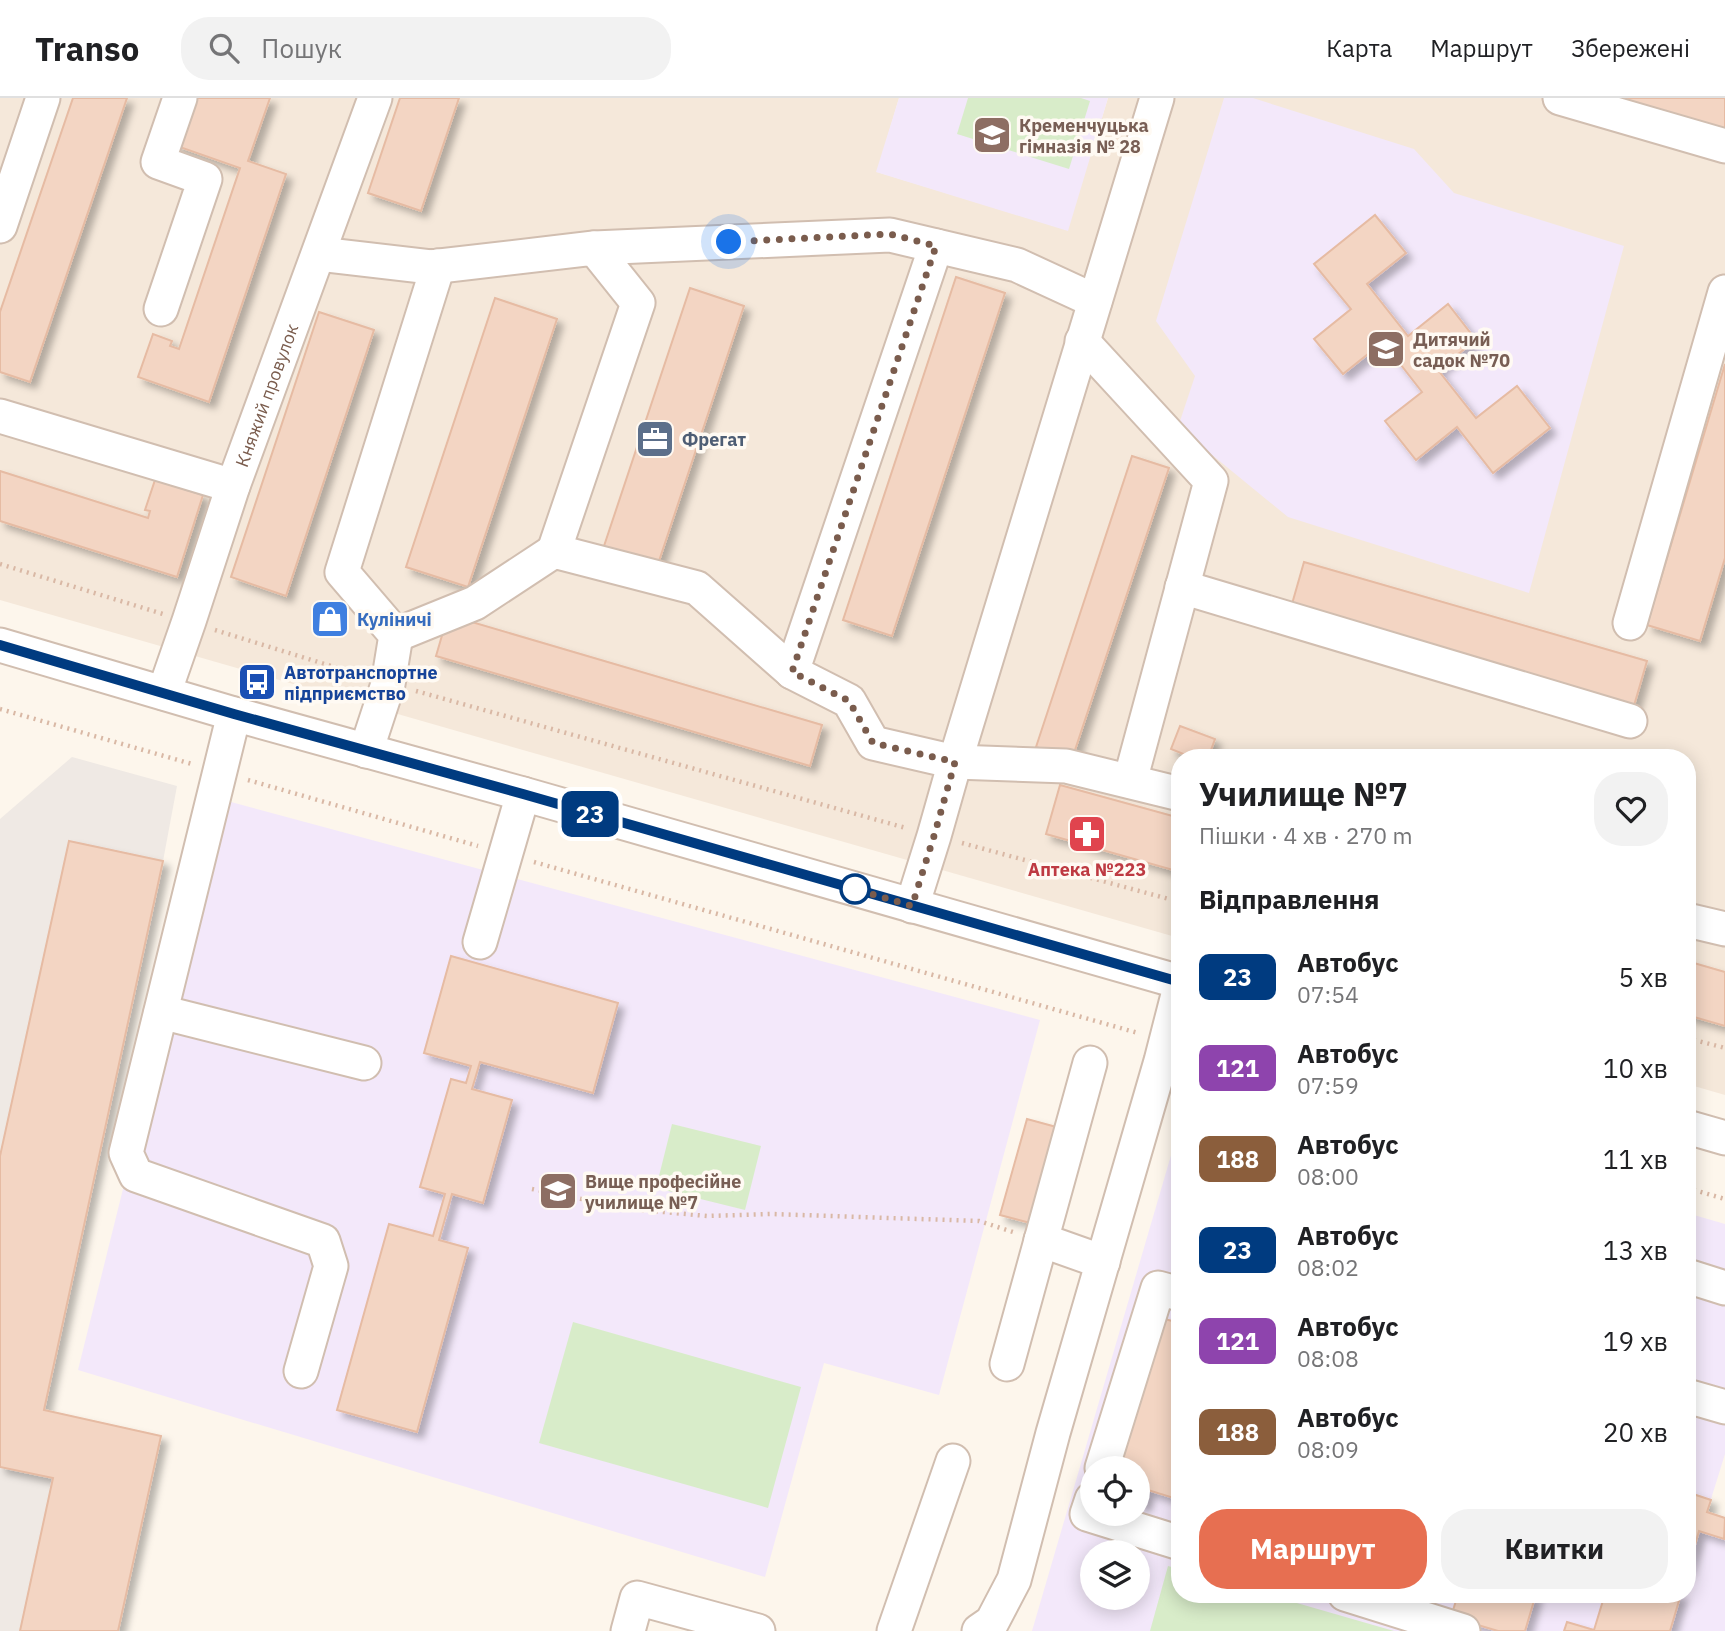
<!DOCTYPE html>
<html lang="uk">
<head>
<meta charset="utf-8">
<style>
	body { margin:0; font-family:"IBM Plex Sans",sans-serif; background:#f2f2f2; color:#202124; height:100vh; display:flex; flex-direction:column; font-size:26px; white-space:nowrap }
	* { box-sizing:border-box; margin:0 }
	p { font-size:23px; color:#757577 }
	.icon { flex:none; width:38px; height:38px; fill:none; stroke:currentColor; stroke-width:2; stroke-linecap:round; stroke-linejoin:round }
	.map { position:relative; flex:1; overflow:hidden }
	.drawer { position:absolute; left:1171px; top:651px; width:525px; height:854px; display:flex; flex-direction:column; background:#fff; border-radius:28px; box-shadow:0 4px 18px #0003 }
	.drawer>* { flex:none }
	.badge { padding:0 14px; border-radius:10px; font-size:24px; line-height:46px }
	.fabs { position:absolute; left:1080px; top:1358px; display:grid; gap:14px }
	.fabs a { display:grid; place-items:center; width:70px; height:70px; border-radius:50%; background:#fff; box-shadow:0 4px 18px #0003; font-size:35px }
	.you { position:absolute; width:35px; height:35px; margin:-18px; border:5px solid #fff; border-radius:50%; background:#1a73e8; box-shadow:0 0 0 10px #1a73e833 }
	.map>.badge { position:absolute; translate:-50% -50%; box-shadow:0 0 0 4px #fff }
	h2 { padding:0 28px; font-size:26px; line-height:63px }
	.round { display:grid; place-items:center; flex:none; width:74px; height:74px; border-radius:28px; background:#f2f2f2 }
	.overview { display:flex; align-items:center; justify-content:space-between; height:119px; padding:0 28px }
	h1 { font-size:33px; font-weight:700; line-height:52px }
	.cta { display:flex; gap:14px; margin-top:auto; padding:14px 28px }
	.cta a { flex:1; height:80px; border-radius:28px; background:#e76f51; color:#fff; font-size:28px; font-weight:700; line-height:80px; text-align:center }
	.cta a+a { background:#f2f2f2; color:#202124 }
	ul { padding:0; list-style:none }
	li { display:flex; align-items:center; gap:21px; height:91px; padding:0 28px }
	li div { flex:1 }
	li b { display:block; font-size:26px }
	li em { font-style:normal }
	li .badge { min-width:77px; font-weight:700; text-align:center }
	header { display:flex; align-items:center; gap:42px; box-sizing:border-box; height:98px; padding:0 35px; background:#fff; border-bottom:2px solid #e0e0e0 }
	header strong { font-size:33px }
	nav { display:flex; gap:38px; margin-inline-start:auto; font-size:24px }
	.search { width:490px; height:63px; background:#f2f2f2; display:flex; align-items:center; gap:18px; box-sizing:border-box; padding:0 24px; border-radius:28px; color:#757577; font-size:26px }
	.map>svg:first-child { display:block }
</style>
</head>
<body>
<header>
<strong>Transo</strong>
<div class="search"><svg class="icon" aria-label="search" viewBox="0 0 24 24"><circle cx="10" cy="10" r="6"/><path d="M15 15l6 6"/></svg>Пошук</div>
<nav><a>Карта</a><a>Маршрут</a><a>Збережені</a></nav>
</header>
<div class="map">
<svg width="1725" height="1533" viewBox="0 0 1725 1533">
	<defs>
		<filter id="shadow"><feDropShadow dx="6" dy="6" stdDeviation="3.5" flood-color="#0004"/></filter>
	</defs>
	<rect width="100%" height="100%" fill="#fdf6ec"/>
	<path fill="#f5e8da" d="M0,0H899L877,74L1067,132L1108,0H1725V997L1687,986V660H1180L1179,840L0,502Z"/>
	<path fill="#efe9e4" d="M72,659L177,688L163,763L44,1312L161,1338L118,1533H0V721Z"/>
	<g fill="#f3e8fa" fill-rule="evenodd">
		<path d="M899,0H1108L1068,133L876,74Z"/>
		<path d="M1224,0H1253L1414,51L1454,95L1624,148L1529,495L1288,419L1178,329L1195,278L1156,223Z"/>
		<path d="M220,701L1040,922L939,1297L824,1265L765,1479L78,1272Z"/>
		<path d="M1179,1030L1180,1496H1687V1115L1725,1126V1356L1707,1414L1725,1420V1533H1032ZM1092,1370H1138V1416H1092ZM1092,1454H1138V1500H1092Z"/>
	</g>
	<g fill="#d8ecc9">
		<path d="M968,0H1081L1090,3L1069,71L957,36Z"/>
		<path d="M672,1026L761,1048L745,1112L656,1090Z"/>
		<path d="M573,1224L801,1289L768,1410L539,1345Z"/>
		<path d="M1168,1468L1179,1471L1180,1496H1266L1394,1533H1150Z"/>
	</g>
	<g fill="#f3d5c3" stroke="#e6bba3" stroke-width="2" filter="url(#shadow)">
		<path d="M73,0H127L30,284L0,274V214Z"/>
		<path d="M191,0H270L248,63L286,76L209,304L138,279L153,236L172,243L170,248L179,251L240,70L174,47Z"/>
		<path d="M400,0H459L421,113L368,95Z"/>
		<path d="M1608,0H1725V33Z"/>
		<path d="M1375,117L1406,155L1367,186L1408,238L1448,206L1476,242L1438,272L1476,320L1517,288L1550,330L1493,375L1457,329L1416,362L1385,323L1422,294L1383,244L1343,276L1314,241L1351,211L1314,166Z"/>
		<path d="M956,179L1005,195L892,538L843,522Z"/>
		<path d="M690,190L744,208L654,478L600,460Z"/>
		<path d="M495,200L557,221L468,489L406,469Z"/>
		<path d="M319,214L374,232L286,498L231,479Z"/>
		<path d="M1725,266V460L1700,543L1647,527Z"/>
		<path d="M1132,358L1169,370L1072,661L1036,649Z"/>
		<path d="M0,373L148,420L150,413L145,412L155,382L203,397L177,479L0,423Z"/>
		<path d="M1304,464L1647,563L1633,611L1290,513Z"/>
		<path d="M448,517L822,627L810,668L436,558Z"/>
		<path d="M1180,628L1215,641L1208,660H1193L1171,651Z"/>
		<path d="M1060,687L1180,720V774L1046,736Z"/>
		<path d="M69,743L163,763L44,1312L161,1338L118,1533H20L53,1380L0,1369V1058Z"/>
		<path d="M451,858L618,905L593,995L480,964L472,991L512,1002L483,1105L452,1096L439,1142L468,1150L417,1334L337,1312L389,1126L433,1138L445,1096L420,1089L451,981L466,985L471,968L424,955Z"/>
		<path d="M1687,863L1725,874V928L1687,917Z"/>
		<path d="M1027,1021L1060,1030L1034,1126L1000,1117Z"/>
		<path d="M1157,1219L1180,1225V1402L1148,1392L1144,1407L1138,1405V1370H1112Z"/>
		<path d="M1687,1394L1711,1402L1707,1414L1725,1420L1724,1441L1699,1433L1687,1475Z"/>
		<path d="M1458,1496H1536L1525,1533H1498L1451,1519Z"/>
		<path d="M1605,1496H1681L1670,1533H1564L1567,1524L1594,1532Z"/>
	</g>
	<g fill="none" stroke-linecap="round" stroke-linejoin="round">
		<defs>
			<g id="minor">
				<path d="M1560,0L1725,48"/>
				<path d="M0,128L43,0"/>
				<path d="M936,148L792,574L849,603L873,645L955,664L1066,668L1180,696"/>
				<path d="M594,150L890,137L1017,167L1095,203"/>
				<path d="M319,156L431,169L594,150L638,205L554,453"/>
				<path d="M161,211L205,81L158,64L180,0"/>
				<path d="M1082,243L1211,383L1130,683"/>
				<path d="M0,318L233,388"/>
				<path d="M1182,489L1630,623"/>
				<path d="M1630,525L1725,194"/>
				<path d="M396,537L475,505L554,453L697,490L792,574"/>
				<path d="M0,547L234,616L523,696L1180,884"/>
				<path id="s1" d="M164,595L189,523L233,388L375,0"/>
				<path d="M234,616L126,1055L136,1077L323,1143L331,1168L301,1273"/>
				<path d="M366,653L388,586L396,537L342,474L438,168"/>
				<path d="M912,808L934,738L955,664L1157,0"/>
				<path d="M1687,822L1725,831"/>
				<path d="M480,844L523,696"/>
				<path d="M161,914L364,965"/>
				<path d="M1687,1029L1725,1040"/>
				<path d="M1041,1142L1103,1164"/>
				<path d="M1687,1178L1725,1190"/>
				<path d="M1007,1266L1090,965"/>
				<path d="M1687,1298L1725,1309"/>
				<path d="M1102,1370L1158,1190L1180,1196"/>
				<path d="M1092,1401L1087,1416L1180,1445"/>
				<path d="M1345,1496L1463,1533"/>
				<path d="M628,1533L637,1500L758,1533"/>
				<path d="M894,1533L953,1363"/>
				<path d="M979,1533L992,1524L1014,1482L1053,1335L1161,963L1180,889"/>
			</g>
		</defs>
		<use href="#minor" stroke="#d1beb0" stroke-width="37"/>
		<g stroke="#d9b8a5" stroke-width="4.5" stroke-dasharray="2 5" stroke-linecap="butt">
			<path d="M0,466L163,516"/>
			<path d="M215,532L360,577"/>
			<path d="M416,593L906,730"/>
			<path d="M0,611L192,666"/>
			<path d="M248,682L478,748"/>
			<path d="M962,745L1180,804"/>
			<path d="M534,764L1138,935"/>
			<path d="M1687,940L1725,950"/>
			<path d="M1687,1090L1725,1101"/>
			<path d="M532,1091L631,1111L707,1118L771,1116L979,1123L1013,1134"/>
		</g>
		<use href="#minor" stroke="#fff" stroke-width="33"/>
	</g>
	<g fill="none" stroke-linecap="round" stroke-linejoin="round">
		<defs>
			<path id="line" d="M0,547L234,616L523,696L1180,884"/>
		</defs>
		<use href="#line" stroke="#fff" stroke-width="16"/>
		<use href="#line" stroke="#003b80" stroke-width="10"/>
		<path stroke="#7a5c4d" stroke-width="7" stroke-dasharray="0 12.6" d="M729,144L890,136L936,148L792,574L849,603L873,645L955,664L934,738L912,808L855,791"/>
	</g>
	<defs>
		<symbol id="school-square" viewBox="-11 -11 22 22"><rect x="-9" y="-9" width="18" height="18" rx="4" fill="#8d6e63" stroke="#fffaf3"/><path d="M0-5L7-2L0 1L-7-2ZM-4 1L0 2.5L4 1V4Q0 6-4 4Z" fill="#fff"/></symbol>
		<symbol id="office-square" viewBox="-11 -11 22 22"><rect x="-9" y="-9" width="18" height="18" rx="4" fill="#5c6f8a" stroke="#fffaf3"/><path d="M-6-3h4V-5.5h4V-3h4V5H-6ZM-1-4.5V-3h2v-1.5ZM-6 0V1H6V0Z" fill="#fff"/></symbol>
		<symbol id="shop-square" viewBox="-11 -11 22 22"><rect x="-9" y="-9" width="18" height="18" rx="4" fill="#3f7fe0" stroke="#fffaf3"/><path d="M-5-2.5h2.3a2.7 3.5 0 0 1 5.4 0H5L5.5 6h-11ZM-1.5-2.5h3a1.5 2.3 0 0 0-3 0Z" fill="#fff"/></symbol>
		<symbol id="bus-square" viewBox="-11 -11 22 22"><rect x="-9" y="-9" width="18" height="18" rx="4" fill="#1a4fb4" stroke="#fffaf3"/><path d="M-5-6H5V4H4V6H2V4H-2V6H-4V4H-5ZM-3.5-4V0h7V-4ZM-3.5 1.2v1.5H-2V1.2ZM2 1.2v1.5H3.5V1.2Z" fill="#fff"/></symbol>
		<symbol id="pharmacy-square" viewBox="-11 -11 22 22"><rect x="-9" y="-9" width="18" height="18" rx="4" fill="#e0444e" stroke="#fffaf3"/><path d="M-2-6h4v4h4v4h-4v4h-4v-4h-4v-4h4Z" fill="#fff"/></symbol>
		<symbol id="university-square" viewBox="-11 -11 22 22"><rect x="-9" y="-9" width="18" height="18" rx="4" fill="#8d6e63" stroke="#fffaf3"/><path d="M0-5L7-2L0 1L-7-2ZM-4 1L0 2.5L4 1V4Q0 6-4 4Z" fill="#fff"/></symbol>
	</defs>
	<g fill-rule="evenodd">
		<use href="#school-square" x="970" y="15" width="44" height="44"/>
		<use href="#school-square" x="1364" y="229" width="44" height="44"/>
		<use href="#office-square" x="633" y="319" width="44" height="44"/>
		<use href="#shop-square" x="308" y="499" width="44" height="44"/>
		<use href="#bus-square" x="235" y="562" width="44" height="44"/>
		<use href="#pharmacy-square" x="1065" y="714" width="44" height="44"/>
		<use href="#university-square" x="536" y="1071" width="44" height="44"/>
	</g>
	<circle fill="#fff" stroke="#003b80" stroke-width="3.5" cx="855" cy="791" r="14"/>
	<g text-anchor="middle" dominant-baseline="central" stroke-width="7" stroke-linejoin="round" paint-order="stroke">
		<g font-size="18" font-weight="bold" fill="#785e54" stroke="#fffaf3" text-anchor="start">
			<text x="1019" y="27">Кременчуцька<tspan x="1019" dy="21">гімназія № 28</tspan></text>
			<text x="1413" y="241">Дитячий<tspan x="1413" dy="21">садок №70</tspan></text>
			<text x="585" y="1083">Вище професійне<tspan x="585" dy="21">училище №7</tspan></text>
		</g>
		<g font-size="18" fill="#7a5c4d" stroke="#fffaf3">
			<text stroke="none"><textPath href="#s1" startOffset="315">Княжий провулок</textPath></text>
		</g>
		<g font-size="18" font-weight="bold" fill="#4e5e75" stroke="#fffaf3" text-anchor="start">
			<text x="682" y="341">Фрегат</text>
		</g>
		<g font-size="18" font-weight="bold" fill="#366cbe" stroke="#fffaf3" text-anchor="start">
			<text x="357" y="521">Куліничі</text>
		</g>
		<g font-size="18" font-weight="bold" fill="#164399" stroke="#fffaf3" text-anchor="start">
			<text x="284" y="574">Автотранспортне<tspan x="284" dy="21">підприємство</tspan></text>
		</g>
		<g font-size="18" font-weight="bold" fill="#be3a42" stroke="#fffaf3">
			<text x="1087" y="771">Аптека №223</text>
		</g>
	</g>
</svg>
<div class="fabs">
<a><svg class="icon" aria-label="locate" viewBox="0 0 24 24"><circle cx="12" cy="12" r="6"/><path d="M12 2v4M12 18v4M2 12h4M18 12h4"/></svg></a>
<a><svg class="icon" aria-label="layers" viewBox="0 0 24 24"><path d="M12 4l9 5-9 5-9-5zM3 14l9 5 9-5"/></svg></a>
</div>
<div class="you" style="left:729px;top:144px"></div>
<b class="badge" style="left:590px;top:716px;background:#003b80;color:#fff">23</b>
<section class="drawer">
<div class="overview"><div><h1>Училище №7</h1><p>Пішки · 4 хв · 270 m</p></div><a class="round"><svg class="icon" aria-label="heart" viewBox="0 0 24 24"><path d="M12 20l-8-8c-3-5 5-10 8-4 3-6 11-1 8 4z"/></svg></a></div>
<h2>Відправлення</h2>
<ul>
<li><span class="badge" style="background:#003b80;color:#fff">23</span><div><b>Автобус</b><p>07:54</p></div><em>5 хв</em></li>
<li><span class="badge" style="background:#8e44ad;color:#fff">121</span><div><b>Автобус</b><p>07:59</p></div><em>10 хв</em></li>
<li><span class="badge" style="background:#8b5e3c;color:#fff">188</span><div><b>Автобус</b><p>08:00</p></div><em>11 хв</em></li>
<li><span class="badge" style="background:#003b80;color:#fff">23</span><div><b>Автобус</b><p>08:02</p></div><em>13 хв</em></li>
<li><span class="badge" style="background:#8e44ad;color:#fff">121</span><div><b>Автобус</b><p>08:08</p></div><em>19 хв</em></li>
<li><span class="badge" style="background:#8b5e3c;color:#fff">188</span><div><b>Автобус</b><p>08:09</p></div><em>20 хв</em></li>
</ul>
<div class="cta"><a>Маршрут</a><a>Квитки</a></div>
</section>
</div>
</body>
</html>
